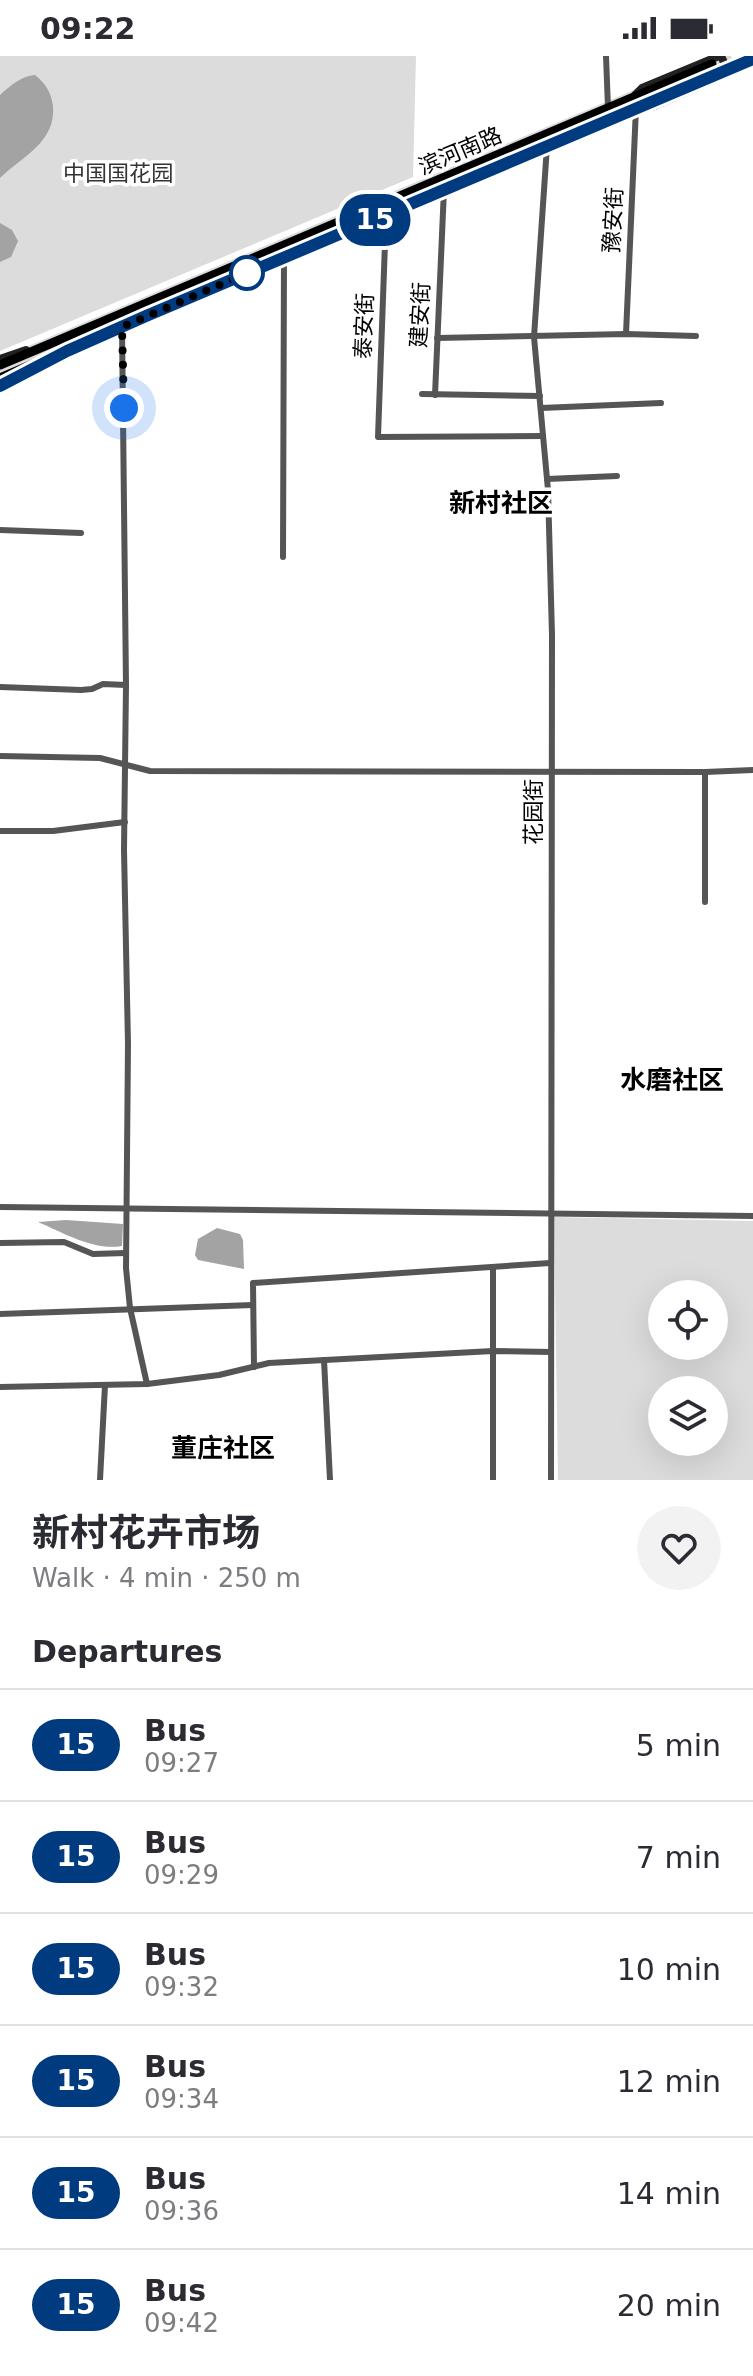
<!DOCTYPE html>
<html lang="en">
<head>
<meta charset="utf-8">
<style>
	body { margin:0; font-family:"DejaVu Sans","Noto Sans SC",sans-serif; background:#f2f2f3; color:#2b2b33; height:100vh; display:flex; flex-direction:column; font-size:30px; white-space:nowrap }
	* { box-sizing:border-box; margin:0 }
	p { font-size:26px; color:#7c7c81 }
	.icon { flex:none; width:44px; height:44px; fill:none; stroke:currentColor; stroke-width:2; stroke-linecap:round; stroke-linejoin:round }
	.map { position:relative; height:1424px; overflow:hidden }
	.panel { display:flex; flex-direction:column; background:#fff; flex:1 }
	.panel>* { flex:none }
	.badge { padding:0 16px; border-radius:26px; font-size:28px; line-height:52px }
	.tools { position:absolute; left:648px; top:1224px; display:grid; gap:16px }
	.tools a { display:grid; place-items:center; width:80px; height:80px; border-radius:50%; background:#fff; box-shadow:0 8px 32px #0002; font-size:40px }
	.you { position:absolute; width:40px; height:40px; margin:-20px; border:6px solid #fff; border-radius:50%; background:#1a73e8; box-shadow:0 0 0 12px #1a73e833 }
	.map>.badge { position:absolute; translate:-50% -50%; box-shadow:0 0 0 4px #fff }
	h2 { padding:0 32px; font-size:30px; line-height:72px }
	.round { display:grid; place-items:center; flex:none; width:84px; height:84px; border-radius:42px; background:#f2f2f3 }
	.overview { display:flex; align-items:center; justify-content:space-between; height:136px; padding:0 32px }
	h1 { font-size:38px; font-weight:700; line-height:60px }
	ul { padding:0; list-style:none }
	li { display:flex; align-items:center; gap:24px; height:112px; padding:0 32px; border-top:2px solid #e1e1e2 }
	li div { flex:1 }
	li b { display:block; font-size:30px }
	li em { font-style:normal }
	li .badge { min-width:88px; font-weight:700; text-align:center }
	.status { display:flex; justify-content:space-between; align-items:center; height:56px; padding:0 40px; background:#fff; direction:ltr }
	.status svg { height:22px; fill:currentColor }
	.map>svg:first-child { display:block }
</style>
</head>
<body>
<div class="status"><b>09:22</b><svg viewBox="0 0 49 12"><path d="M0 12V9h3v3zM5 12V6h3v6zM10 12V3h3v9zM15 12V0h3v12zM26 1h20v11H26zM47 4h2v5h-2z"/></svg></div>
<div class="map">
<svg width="753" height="1424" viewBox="0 0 753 1424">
	<rect width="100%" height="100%" fill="#fff"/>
	<g fill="#dcdcdc" fill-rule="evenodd">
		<path d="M0,0H416L413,121L0,295Z"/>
		<path d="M554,1161L753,1165V1424H558ZM662,1238H714V1290H662ZM662,1334H714V1386H662Z"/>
	</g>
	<g fill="#a3a3a3">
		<path d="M35,19C46,28 51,36 53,50C56,86 23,100 0,122V39C10,30 21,20 35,19Z"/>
		<path d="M0,167L12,174L18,185L11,201L0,206Z"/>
		<path d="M66,1164L123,1168L122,1190C94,1195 64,1177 38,1166Z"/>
		<path d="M217,1172L240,1178L243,1184L244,1213L198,1204L195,1199L198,1183Z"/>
	</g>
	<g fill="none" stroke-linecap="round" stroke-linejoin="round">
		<g stroke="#d9d9d9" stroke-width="9" stroke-dasharray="9 4.5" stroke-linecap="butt">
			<path d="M712,8L731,0"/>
			<path d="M720,17L753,3"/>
		</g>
		<defs>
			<g id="primary">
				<path d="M0,309L712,8"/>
				<path d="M0,322L717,18"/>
			</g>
		</defs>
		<use href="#primary" stroke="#dbdbdb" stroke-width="13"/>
		<g stroke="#555" stroke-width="6">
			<path d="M606,0L608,52"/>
			<path d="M547,90L534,281L548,434L552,579L551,1424"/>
			<path d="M386,159L378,381L543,380"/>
			<path d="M122,271L126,629L124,794L128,988L126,1212L130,1252L147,1328"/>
			<path d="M626,278L636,52"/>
			<path d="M437,282L626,278L696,280"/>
			<path d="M422,338L540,340"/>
			<path d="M435,339L444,133"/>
			<path d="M541,352L661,347"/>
			<path d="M547,423L617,420"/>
			<path d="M0,474L81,477"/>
			<path d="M283,501L284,201"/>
			<path d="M0,631L81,634L92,633L103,628L126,629"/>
			<path d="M0,700L100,702L150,715L705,716V846"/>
			<path d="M705,716L753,714"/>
			<path d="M0,775H53L125,766"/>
			<path d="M0,1151L753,1160"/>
			<path d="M0,1187L64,1186L93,1198L126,1197"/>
			<path d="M493,1211V1424"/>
			<path d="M0,1258L253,1249"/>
			<path d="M324,1304L330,1424"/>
			<path d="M254,1311L253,1227L550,1207"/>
			<path d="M0,1331L147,1328L219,1319L269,1307L493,1295L551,1296"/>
			<path d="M100,1424L105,1329"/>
		</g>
		<g stroke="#222" stroke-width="8">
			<path d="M635,39L642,32L719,0"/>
			<path d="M641,52L652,51L726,19L728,15L721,0"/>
			<path d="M0,303L26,294"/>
			<path d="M0,330L49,305"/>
		</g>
		<use href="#primary" stroke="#000" stroke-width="9"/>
	</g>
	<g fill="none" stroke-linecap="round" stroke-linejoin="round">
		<defs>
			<path id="line" d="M0,330L67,295L146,260L753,3"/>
		</defs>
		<use href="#line" stroke="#fff" stroke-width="18"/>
		<use href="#line" stroke="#003b80" stroke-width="12"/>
		<path stroke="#000" stroke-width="8" stroke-dasharray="0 14.4" d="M124,352L122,271L247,217"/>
	</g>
	<circle fill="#fff" stroke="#003b80" stroke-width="4" cx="247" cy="217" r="16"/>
	<g text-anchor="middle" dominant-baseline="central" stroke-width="7" stroke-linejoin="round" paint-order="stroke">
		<g font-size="22" fill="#000" stroke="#fff">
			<text transform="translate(460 95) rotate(-23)">滨河南路</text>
			<text transform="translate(613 164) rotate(-87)">豫安街</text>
			<text transform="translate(420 259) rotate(-87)">建安街</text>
			<text transform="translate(364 270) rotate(-88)">泰安街</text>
			<text transform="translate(533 756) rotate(-90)">花园街</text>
		</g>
		<g font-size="22" fill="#333" stroke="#fff">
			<text x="118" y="117">中国国花园</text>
		</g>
		<g font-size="26" font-weight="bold" fill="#000" stroke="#fff">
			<text x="501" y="447">新村社区</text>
			<text x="672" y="1024">水磨社区</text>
			<text x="223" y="1392">董庄社区</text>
		</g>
	</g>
</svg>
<div class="tools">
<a><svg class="icon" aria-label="locate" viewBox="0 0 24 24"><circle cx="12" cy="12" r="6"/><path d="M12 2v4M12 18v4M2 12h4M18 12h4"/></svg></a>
<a><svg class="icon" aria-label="layers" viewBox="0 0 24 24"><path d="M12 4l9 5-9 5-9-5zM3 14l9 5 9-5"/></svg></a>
</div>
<div class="you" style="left:124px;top:352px"></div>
<b class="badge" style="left:375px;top:164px;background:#003b80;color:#fff">15</b>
</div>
<section class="panel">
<div class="overview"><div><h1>新村花卉市场</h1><p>Walk · 4 min · 250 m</p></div><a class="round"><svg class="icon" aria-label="heart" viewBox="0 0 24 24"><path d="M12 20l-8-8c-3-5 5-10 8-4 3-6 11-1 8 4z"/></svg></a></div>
<h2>Departures</h2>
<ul>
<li><span class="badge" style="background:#003b80;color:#fff">15</span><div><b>Bus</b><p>09:27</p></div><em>5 min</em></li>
<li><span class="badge" style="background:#003b80;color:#fff">15</span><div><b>Bus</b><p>09:29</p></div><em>7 min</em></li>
<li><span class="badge" style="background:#003b80;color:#fff">15</span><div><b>Bus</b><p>09:32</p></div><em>10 min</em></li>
<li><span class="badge" style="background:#003b80;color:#fff">15</span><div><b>Bus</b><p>09:34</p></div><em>12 min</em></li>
<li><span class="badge" style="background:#003b80;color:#fff">15</span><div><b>Bus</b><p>09:36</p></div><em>14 min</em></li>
<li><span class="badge" style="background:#003b80;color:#fff">15</span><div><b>Bus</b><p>09:42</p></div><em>20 min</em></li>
</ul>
</section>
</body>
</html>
